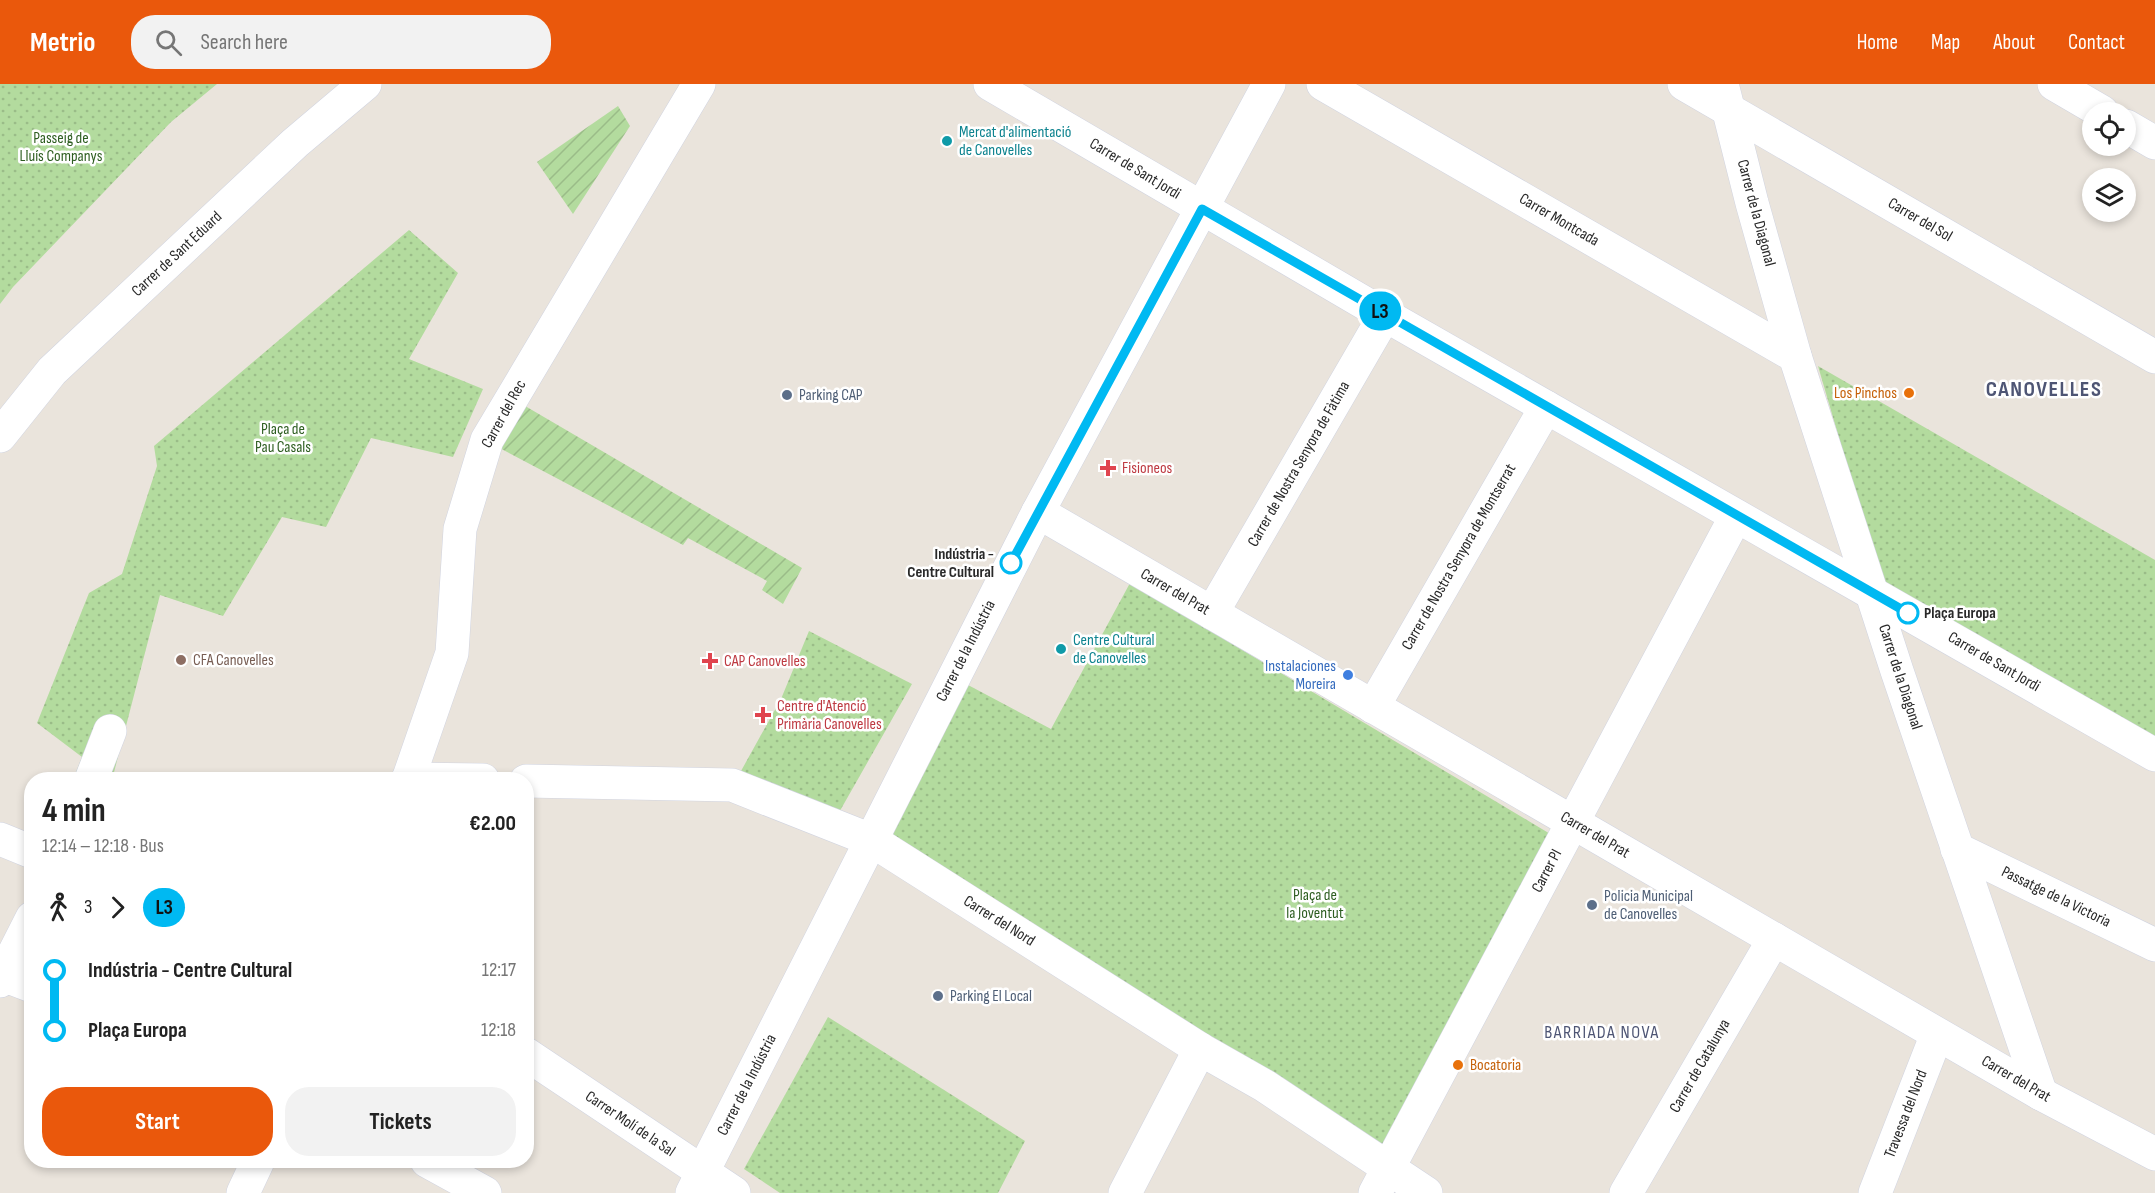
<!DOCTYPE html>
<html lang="en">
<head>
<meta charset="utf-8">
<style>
	body { margin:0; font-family:"Sofia Sans Condensed",sans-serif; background:#f2f2f2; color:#222; height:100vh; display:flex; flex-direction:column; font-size:22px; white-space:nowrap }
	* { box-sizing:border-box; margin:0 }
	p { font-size:20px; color:#767676 }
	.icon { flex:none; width:33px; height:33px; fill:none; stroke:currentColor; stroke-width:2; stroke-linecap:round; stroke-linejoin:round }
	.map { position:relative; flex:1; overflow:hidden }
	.details { position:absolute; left:24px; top:688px; width:510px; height:396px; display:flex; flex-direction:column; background:#fff; border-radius:24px; box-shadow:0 3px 9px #0003 }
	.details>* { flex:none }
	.badge { padding:0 12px; border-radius:20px; font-size:21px; line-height:39px }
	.buttons { position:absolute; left:2082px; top:18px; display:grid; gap:12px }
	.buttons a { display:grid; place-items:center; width:54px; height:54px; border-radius:50%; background:#fff; box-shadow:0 3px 9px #0003; font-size:30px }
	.map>.badge { position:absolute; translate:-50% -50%; box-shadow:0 0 0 3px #fff }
	.legs { display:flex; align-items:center; gap:9px; height:66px; padding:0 18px; font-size:20px }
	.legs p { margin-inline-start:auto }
	.overview { display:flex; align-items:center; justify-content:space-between; height:102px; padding:0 18px }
	h1 { font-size:33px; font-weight:700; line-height:45px }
	.button { display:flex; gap:12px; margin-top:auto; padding:12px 18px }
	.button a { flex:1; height:69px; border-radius:24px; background:#ea580c; color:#fff; font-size:24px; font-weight:700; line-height:69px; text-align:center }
	.button a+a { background:#f2f2f2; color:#222 }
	ul { padding:0 18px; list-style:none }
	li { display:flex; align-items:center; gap:21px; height:60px; font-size:22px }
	li i { display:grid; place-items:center; width:9px; height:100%; margin:0 8px; background:currentColor }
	li i::after { content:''; width:15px; height:15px; margin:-8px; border:4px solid; border-radius:50%; background:#fff }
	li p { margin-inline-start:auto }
	li:first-child i { background:linear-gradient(#0000 50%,currentColor 0) }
	li:last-child i { background:linear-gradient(currentColor 50%,#0000 0) }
	header { display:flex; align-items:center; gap:36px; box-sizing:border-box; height:84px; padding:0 30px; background:#ea580c; color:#fff }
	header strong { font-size:28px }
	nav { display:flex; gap:33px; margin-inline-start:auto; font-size:21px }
	.search { width:420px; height:54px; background:#f2f2f2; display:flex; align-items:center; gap:15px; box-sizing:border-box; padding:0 21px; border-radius:24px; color:#767676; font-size:22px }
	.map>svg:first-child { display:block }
</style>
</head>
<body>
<header>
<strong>Metrio</strong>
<div class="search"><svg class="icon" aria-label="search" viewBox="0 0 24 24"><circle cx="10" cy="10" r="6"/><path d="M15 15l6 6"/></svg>Search here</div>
<nav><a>Home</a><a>Map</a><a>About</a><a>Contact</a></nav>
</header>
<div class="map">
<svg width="2155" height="1109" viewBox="0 0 2155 1109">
	<defs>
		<pattern id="grass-dots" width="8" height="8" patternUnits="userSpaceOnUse" patternTransform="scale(1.5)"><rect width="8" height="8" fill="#b3db9e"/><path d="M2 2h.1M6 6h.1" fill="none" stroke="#9abc88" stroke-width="1.8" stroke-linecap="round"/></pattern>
		<pattern id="garden-furrows" width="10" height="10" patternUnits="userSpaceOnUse" patternTransform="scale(1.5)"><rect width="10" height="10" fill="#b3db9e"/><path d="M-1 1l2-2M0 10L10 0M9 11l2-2" fill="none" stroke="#9abc88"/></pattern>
	</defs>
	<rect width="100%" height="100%" fill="#eae4dc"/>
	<g fill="url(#grass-dots)">
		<path d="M0,0H217L171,38L13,203L0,220Z"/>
		<path d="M409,146L458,189L409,275L483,305L453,373L371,354L326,443L282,433L223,532L160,511L112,696H73L82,673L37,639L89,509L122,490L157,382L154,362Z"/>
		<path d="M1818,282L2155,476V658L1881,498Z"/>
		<path d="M1130,499L1557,754L1380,1079L871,756L953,593L1051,645Z"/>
		<path d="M809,547L912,600L837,732L736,696L781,615Z"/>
		<path d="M828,933L1025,1057L998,1109H780L744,1085Z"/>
	</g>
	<g fill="url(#garden-furrows)">
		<path d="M618,22L630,42L573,130L537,78Z"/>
		<path d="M520,319L802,484L783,520L762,506L767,497L688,454L683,461L494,361Z"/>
	</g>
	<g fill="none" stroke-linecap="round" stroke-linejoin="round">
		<defs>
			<g id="minor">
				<path d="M990,0L1385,231L2155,671"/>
				<path d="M1323,0L1795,272"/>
				<path d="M1684,0L2155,273"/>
				<path d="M1722,0L1752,119L1795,272L1897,587L2041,1010"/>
				<path d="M2054,0L2102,28"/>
				<path d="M2126,42L2155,59"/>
				<path d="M0,352L52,287L295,59L365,0"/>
				<path d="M1038,428L2041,1010L2155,1070"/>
				<path d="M1212,529L1385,231"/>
				<path d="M1373,623L1546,323"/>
				<path d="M408,695L483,696"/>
				<path d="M91,696L110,647"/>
				<path d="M408,696L452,569L460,445L487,356L699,0"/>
				<path d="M526,697L732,701L871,756L1200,965L1265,1002L1426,1109"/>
				<path d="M0,755L32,768"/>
				<path d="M1957,765L2155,861"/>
				<path d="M3,891L32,902"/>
				<path d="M0,897L32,834"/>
				<path d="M526,970L734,1109"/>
				<path d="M427,1077L485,1109"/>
				<path d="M243,1109L258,1077"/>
				<path d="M692,1109L1038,428L1269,0"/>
				<path d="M1125,1109L1200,965"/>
				<path d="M1375,1109L1736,432"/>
				<path d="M1626,1109L1774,855"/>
				<path d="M1875,1109L1937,950"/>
			</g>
		</defs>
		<use href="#minor" stroke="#d1d4e0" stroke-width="34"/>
		<use href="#minor" stroke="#fff" stroke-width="33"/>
	</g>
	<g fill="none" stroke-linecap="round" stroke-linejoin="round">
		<defs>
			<path id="line-1" d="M1011,479L1202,125L1908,529"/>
		</defs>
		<use href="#line-1" stroke="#fff" stroke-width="14"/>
		<use href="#line-1" stroke="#00b9f2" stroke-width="9"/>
	</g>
	<g fill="#0f9aa8" stroke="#fff" stroke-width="2">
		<circle cx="947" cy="57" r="6"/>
		<circle cx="1061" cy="565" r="6"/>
	</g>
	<g fill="#e8710a" stroke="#fff" stroke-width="2">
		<circle cx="1909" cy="309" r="6"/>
		<circle cx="1458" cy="981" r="6"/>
	</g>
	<g fill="#5c6f8a" stroke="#fff" stroke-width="2">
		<circle cx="787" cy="311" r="6"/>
		<circle cx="1592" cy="821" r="6"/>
		<circle cx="938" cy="912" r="6"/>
	</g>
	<g fill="#e0444e" stroke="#fff" stroke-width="2">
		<path d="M1105 375h6v6h6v6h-6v6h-6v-6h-6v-6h6z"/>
		<path d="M707 568h6v6h6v6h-6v6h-6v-6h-6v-6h6z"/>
		<path d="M760 622h6v6h6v6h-6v6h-6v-6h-6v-6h6z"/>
	</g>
	<g fill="#fff" stroke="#00b9f2" stroke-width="3">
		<circle cx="1011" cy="479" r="10"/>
		<circle cx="1908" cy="529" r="10"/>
	</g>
	<circle fill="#8d6e63" stroke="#fff" stroke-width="2" cx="181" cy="576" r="6"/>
	<circle fill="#3f7fe0" stroke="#fff" stroke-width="2" cx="1348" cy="591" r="6"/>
	<g text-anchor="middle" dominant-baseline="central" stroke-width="5" stroke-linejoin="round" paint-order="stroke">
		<g font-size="16" fill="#0d838f" stroke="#fff" text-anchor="start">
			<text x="959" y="48">Mercat d'alimentació<tspan x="959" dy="18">de Canovelles</tspan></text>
			<text x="1073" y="556">Centre Cultural<tspan x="1073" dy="18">de Canovelles</tspan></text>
		</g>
		<g font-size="16" fill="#2e5e21" stroke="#fff">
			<text x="61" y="54">Passeig de<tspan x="61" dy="18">Lluís Companys</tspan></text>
			<text x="283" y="345">Plaça de<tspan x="283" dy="18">Pau Casals</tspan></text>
			<text x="1315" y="811">Plaça de<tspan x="1315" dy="18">la Joventut</tspan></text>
		</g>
		<g font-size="16" fill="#292929" stroke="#fff">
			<text transform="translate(1135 85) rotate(31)">Carrer de Sant Jordi</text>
			<text transform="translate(1756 129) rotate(75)">Carrer de la Diagonal</text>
			<text transform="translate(1559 136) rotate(30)">Carrer Montcada</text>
			<text transform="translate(1920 136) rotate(30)">Carrer del Sol</text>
			<text transform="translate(177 170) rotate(-43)">Carrer de Sant Eduard</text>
			<text transform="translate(504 330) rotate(-61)">Carrer del Rec</text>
			<text transform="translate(1299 380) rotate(-60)">Carrer de Nostra Senyora de Fàtima</text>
			<text transform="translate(1459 473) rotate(-60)">Carrer de Nostra Senyora de Montserrat</text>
			<text transform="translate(1175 508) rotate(30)">Carrer del Prat</text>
			<text transform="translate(966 567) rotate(-63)">Carrer de la Indústria</text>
			<text transform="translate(1994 578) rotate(30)">Carrer de Sant Jordi</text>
			<text transform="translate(1900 593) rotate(72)">Carrer de la Diagonal</text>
			<text transform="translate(1595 751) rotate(30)">Carrer del Prat</text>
			<text transform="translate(1547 787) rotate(-62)">Carrer PI</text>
			<text transform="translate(2056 813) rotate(26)">Passatge de la Victoria</text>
			<text transform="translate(999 837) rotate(32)">Carrer del Nord</text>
			<text transform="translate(1700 982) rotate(-60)">Carrer de Catalunya</text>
			<text transform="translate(2016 995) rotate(30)">Carrer del Prat</text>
			<text transform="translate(747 1001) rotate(-63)">Carrer de la Indústria</text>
			<text transform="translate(1906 1030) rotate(-69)">Travessa del Nord</text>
			<text transform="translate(630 1040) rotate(34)">Carrer Molí de la Sal</text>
		</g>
		<g font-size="16" fill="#c56008" stroke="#fff" text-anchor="end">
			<text x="1897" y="309">Los Pinchos</text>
			<text x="1470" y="981" text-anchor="start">Bocatoria</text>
		</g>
		<g font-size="16" fill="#4e5e75" stroke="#fff" text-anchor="start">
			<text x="799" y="311">Parking CAP</text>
			<text x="1604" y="812">Policia Municipal<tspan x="1604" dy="18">de Canovelles</tspan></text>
			<text x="950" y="912">Parking El Local</text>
		</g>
		<g font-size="16" fill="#be3a42" stroke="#fff" text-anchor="start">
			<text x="1122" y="384">Fisioneos</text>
			<text x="724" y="577">CAP Canovelles</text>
			<text x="777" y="622">Centre d'Atenció<tspan x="777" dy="18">Primària Canovelles</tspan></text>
		</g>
		<g font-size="16" font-weight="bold" fill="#292929" stroke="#fff" text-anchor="end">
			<text x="994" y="470">Indústria -<tspan x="994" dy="18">Centre Cultural</tspan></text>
			<text x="1924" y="529" text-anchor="start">Plaça Europa</text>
		</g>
		<g font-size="16" fill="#785e54" stroke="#fff" text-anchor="start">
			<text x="193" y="576">CFA Canovelles</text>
		</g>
		<g font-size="16" fill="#366cbe" stroke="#fff" text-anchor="end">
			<text x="1336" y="582">Instalaciones<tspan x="1336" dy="18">Moreira</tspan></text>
		</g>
		<g font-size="18" letter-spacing="1.5" fill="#4e5574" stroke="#fff">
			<text x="1602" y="948">BARRIADA NOVA</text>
		</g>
		<g font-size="22" font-weight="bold" letter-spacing="1.5" fill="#4e5574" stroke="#fff">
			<text x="2044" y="305">CANOVELLES</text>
		</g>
	</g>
</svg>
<div class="buttons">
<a><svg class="icon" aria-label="locate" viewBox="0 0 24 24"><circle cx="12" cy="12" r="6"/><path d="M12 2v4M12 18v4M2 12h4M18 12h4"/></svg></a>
<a><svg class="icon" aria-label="layers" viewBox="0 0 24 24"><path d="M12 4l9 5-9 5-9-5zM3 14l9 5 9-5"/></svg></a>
</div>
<b class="badge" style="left:1380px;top:227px;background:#00b9f2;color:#111">L3</b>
<section class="details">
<div class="overview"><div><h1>4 min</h1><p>12:14 – 12:18 · Bus</p></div><b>€2.00</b></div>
<div class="legs"><svg class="icon" aria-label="walk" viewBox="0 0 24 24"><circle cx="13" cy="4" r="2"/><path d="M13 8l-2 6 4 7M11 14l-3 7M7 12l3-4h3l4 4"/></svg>3<svg class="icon" aria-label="forward" viewBox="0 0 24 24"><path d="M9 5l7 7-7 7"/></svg><b class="badge" style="background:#00b9f2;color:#111">L3</b></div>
<ul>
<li><i style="color:#00b9f2"></i><b>Indústria - Centre Cultural</b><p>12:17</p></li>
<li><i style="color:#00b9f2"></i><b>Plaça Europa</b><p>12:18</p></li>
</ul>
<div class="button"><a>Start</a><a>Tickets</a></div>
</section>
</div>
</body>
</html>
